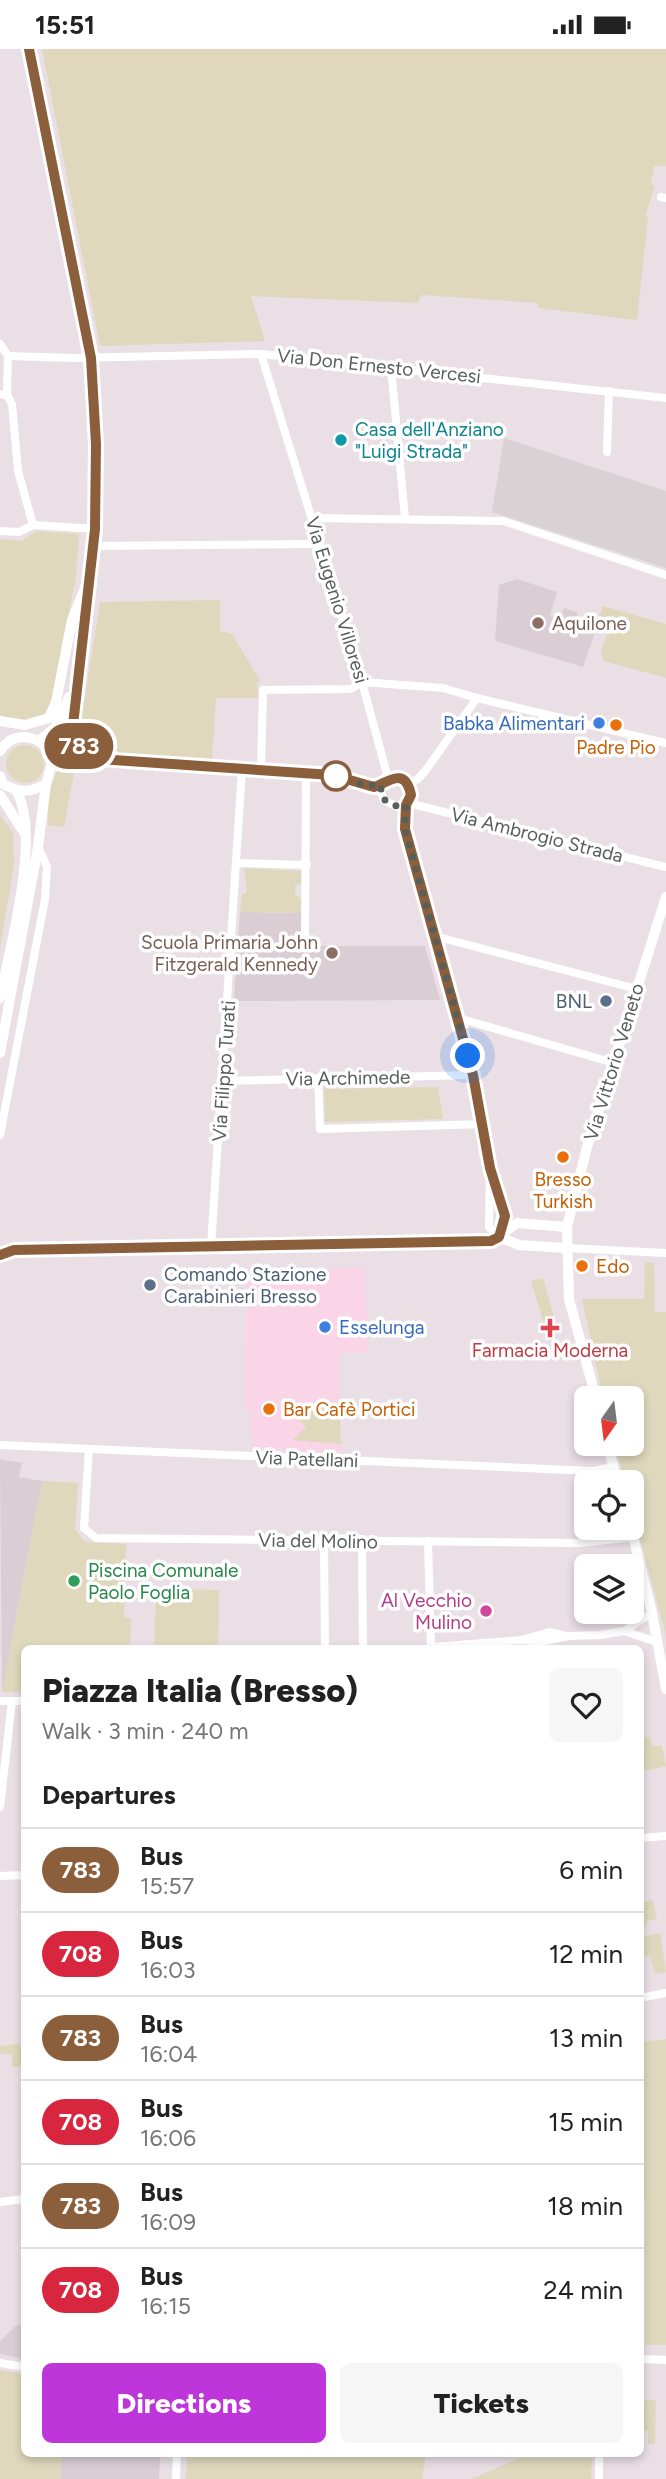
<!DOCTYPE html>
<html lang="en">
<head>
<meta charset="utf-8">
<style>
	body { margin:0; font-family:Figtree,sans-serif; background:#f6f6f6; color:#222; height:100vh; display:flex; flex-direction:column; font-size:26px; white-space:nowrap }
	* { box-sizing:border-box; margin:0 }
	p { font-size:23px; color:#767676 }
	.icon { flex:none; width:38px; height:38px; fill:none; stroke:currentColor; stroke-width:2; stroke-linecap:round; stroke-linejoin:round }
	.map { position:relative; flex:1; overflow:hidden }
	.details { position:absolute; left:21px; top:1596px; width:623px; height:812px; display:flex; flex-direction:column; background:#fff; border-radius:10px; box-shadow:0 4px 10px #0003 }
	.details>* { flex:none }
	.badge { padding:0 14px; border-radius:23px; font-size:24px; line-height:46px }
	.needle { width:46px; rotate:194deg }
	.controls { position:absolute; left:574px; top:1337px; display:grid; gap:14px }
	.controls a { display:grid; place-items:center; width:70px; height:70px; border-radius:10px; background:#fff; box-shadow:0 4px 10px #0003; font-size:35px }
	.you { position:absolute; width:35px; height:35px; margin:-18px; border:5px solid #fff; border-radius:50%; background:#1a73e8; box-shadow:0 0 0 10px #1a73e833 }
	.map>.badge { position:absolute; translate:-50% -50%; box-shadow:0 0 0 4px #fff }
	h2 { padding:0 21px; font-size:26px; line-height:63px }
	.round { display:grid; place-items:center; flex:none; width:74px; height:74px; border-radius:10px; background:#f6f6f6 }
	.headline { display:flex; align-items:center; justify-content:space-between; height:119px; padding:0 21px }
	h1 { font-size:33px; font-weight:800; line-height:52px }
	.cta { display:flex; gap:14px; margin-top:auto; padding:14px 21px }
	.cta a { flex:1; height:80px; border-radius:10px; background:#be36da; color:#fff; font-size:28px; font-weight:800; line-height:80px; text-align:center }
	.cta a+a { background:#f6f6f6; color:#222 }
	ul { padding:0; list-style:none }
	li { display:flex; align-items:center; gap:21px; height:84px; padding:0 21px; border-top:2px solid #e0e0e0 }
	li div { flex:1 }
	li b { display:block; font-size:26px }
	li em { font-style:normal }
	li .badge { min-width:77px; font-weight:700; text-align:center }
	.status { display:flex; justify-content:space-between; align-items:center; height:49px; padding:0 35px; background:#fff; direction:ltr }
	.status svg { height:19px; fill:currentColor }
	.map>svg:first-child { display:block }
</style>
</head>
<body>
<div class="status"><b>15:51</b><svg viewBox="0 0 49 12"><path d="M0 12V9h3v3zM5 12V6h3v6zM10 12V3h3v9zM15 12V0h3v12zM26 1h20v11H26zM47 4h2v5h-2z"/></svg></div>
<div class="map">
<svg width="666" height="2430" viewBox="0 0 666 2430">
	<rect width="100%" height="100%" fill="#eadfe5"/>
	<path fill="#fad5e7" d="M365,1219L368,1303L339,1305L341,1404L251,1400V1362L244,1361L247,1220Z"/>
	<path fill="#d9d2d5" d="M504,389L666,442V519L492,463Z"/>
	<g fill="#daced4">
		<path d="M517,530L557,543L550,566L560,569L564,559L578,564L576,573L596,580L583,618L495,592L499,536Z"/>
		<path d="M240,863L301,864L302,897H425L440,951L234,952Z"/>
		<path d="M0,1410L22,1414L19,1428L42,1432L2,1643Z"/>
		<path d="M24,2274V2310L0,2305V2292L14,2278Z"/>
		<path d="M62,2405H160L159,2430H60Z"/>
	</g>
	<g fill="#e0d8bd">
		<path d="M42,0H666V117H654L651,135L655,137L645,167L648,168L637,271L538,259V254L421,246L418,254L251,247L265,292L100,297Z"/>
		<path d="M36,482L79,485L76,527L53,647C44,678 27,672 0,668V490L22,492Z"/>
		<path d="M220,551V582L232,585L261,633H257L258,649H216L212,712L102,707C88,698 81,690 81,672L100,553Z"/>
		<path d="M603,557L666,575V629L604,612L601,602L610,575L598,571Z"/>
		<circle cx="25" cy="715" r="19"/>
		<path d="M60,714H70L69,721L74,723L64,778L48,776V745Z"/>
		<path d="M0,766L13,784L14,816L0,900Z"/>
		<path d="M244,819L301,822V834L295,837V845L302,850L301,864L240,863L242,846L247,843Z"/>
		<path d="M438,1038L443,1070L325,1073L324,1040Z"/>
		<path d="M645,1213L654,1214L655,1263H666V1587L632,1459V1433H625L615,1395H632V1349H603L582,1250H644Z"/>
		<path d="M543,1229L554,1269L543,1272L531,1232Z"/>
		<path d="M314,1352L340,1353L341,1395L293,1391L306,1378L296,1368L306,1358H314Z"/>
		<path d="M42,1432L78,1434L75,1480L85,1493L126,1495L124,1568L131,1569L130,1599L24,1600V1644L2,1643Z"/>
		<path d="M156,1540L219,1541L218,1599H154Z"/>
		<path d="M641,1688H650L652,1697H662L666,1717L641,1723Z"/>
		<path d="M653,1851L657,1870L647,1872L645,1881H641V1853Z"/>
		<path d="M660,1884L666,1923L655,1925L650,1906L641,1908V1888Z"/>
		<path d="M641,1958L645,1972L642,1973L645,1993L666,1990V2296H645V2150L640,2148Z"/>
		<path d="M18,1995L24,1997V2026H22L21,2018H12V2005H0V1997Z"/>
		<path d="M0,2321L24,2325V2404L62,2405L60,2430H0Z"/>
		<path d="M640,2351H656L655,2395H648V2382L641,2381Z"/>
		<path d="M187,2405V2404L426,2405L422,2430H186Z"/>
		<path d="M519,2409H592L591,2430H471Z"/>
	</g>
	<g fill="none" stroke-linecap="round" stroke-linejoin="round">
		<g stroke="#fff" stroke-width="8">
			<path d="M661,148L666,149"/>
			<path d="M0,295L8,307"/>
			<path d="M261,305L288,393"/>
			<path d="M8,307L73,309L261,305L666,349"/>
			<path d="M391,318L405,469"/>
			<path d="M0,345L7,346L8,307"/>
			<path d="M7,346L12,355L18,422L33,476"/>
			<path d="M289,396L362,633L388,729"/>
			<path d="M607,403L609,342"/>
			<path d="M312,469L503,472L666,526"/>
			<path d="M0,482L19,483L33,476L95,480"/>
			<path d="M94,497L320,495"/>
			<path d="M362,633L443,639L477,649"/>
			<path d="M73,664C72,688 76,697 97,709"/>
			<path d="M54,707L332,726L364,736H381"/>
			<path d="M261,721L263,641L351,640L362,633"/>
			<path d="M408,735L418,730L426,721L477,649L666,694"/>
			<path d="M408,754L666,818"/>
			<path d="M406,756L397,758L384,751L380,741L384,732L399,729L410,740L405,780L458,969L484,1075L490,1119L489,1178L499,1188L505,1167L490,1119"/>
			<path d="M236,814L307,816"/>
			<path d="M434,887L637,940"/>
			<path d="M305,897L306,725"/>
			<path d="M458,969L614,1014"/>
			<path d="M318,1029L320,1080L484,1075"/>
			<path d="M223,1032L473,1026"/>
			<path d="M0,1086L45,850L47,818L38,798"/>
			<path d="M211,1198L242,720"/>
			<path d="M565,1199L666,1204"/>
			<path d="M0,1396L593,1422L614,1418"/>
			<path d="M89,1400L84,1479L96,1489L580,1494L633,1488"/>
			<path d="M428,1492L431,1600"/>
			<path d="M324,1493L325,1600"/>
			<path d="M362,1493L363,1600"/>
			<path d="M624,1582L657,1593"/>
			<path d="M525,1590L549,1583L566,1587"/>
			<path d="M431,1598L522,1591L540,1593L569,1587L600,1586L624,1582L652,1564"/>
			<path d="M0,1652H24"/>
			<path d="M0,1758L12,1652"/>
			<path d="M640,1789L666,1787"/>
			<path d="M0,1827L24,1826"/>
			<path d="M640,1949L666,1944"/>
			<path d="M0,2153L24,2150"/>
			<path d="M640,2310L666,2311"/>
			<path d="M0,2314L24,2318"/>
			<path d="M176,2430L177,2404"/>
			<path d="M599,2430V2404"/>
		</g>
		<g stroke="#fff" stroke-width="10">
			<path d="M29,0L88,288L95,378L92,522L73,658L52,705"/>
			<path d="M0,672L25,676L49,669L56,653L72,571L86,537"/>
			<path d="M40,691L55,679L69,648"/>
			<path d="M0,702C15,679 41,687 54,707L46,735C30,744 19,744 3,735L0,727"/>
			<path d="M0,746L25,785"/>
			<path d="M0,949C10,897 41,789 17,743"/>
			<path d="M0,1004L38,798L46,735"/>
			<path d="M499,1188L519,1196L565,1199"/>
			<path d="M0,1206L14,1201L482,1193H491L517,1174L567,1178"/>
			<path d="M596,1349L569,1250L567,1178L587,1098L666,848"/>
			<path d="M607,1395L618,1433"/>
			<path d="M631,1479L652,1564L666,1640"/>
		</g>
	</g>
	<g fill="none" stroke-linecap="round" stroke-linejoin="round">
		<defs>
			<path id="line" d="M0,1206L14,1201L491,1192L499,1188L505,1167L490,1119L473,1026L405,780L406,756L411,746C405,717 389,733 374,738L332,726L99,710L80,699L72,685L95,480L96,395L91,309L29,0"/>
		</defs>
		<use href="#line" stroke="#fff" stroke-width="16"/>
		<use href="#line" stroke="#8b5e3c" stroke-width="10"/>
		<path stroke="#585f5b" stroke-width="7" stroke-dasharray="0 12.6" d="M336,727L364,736H381V747C388,755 395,759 406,756L405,780L468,1007"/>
	</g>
	<circle fill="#0f9aa8" stroke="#fff" stroke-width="2.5" cx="341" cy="391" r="7"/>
	<g fill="#8d6e63" stroke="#fff" stroke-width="2.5">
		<circle cx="538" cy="574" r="7"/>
		<circle cx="332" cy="904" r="7"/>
	</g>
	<g fill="#3f7fe0" stroke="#fff" stroke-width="2.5">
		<circle cx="599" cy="674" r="7"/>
		<circle cx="325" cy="1278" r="7"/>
	</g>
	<g fill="#e8710a" stroke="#fff" stroke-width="2.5">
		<circle cx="616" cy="676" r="7"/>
		<circle cx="563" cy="1108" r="7"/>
		<circle cx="582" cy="1217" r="7"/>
		<circle cx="269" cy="1360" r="7"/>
	</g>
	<circle fill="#fff" stroke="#8b5e3c" stroke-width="3.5" cx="336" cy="727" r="14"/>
	<g fill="#5c6f8a" stroke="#fff" stroke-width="2.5">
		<circle cx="606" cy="952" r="7"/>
		<circle cx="150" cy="1236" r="7"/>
	</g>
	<path fill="#e0444e" stroke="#fff" stroke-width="2.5" d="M546.5 1268.5h7v7h7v7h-7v7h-7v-7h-7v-7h7z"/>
	<circle fill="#2e9e5b" stroke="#fff" stroke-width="2.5" cx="74" cy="1532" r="7"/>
	<circle fill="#d1479c" stroke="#fff" stroke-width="2.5" cx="486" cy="1562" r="7"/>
	<g text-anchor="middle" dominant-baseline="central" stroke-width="7" stroke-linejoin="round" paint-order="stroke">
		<g font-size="19" fill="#585f5b" stroke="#fff">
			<text transform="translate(379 317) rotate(6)">Via Don Ernesto Vercesi</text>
			<text transform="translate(337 551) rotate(73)">Via Eugenio Villoresi</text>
			<text transform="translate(537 786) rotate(14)">Via Ambrogio Strada</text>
			<text transform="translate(614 1013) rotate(-73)">Via Vittorio Veneto</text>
			<text transform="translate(224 1022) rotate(-86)">Via Filippo Turati</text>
			<text transform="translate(348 1029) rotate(-1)">Via Archimede</text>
			<text transform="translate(307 1410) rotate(2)">Via Patellani</text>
			<text transform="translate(318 1492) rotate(1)">Via del Molino</text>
		</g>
		<g font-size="19" fill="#0d838f" stroke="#fff" text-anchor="start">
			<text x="355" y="380">Casa dell'Anziano<tspan x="355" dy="22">"Luigi Strada"</tspan></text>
		</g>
		<g font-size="19" fill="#785e54" stroke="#fff" text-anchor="start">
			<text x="552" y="574">Aquilone</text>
			<text x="318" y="893" text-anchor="end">Scuola Primaria John<tspan x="318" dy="22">Fitzgerald Kennedy</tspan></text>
		</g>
		<g font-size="19" fill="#366cbe" stroke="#fff" text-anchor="end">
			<text x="585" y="674">Babka Alimentari</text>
			<text x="339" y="1278" text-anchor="start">Esselunga</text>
		</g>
		<g font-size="19" fill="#c56008" stroke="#fff">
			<text x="616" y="698">Padre Pio</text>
			<text x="563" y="1130">Bresso<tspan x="563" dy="22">Turkish</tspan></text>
			<text x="596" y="1217" text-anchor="start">Edo</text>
			<text x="283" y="1360" text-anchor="start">Bar Cafè Portici</text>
		</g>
		<g font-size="19" fill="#4e5e75" stroke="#fff" text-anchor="end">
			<text x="592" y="952">BNL</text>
			<text x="164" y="1225" text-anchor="start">Comando Stazione<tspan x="164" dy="22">Carabinieri Bresso</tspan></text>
		</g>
		<g font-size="19" fill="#be3a42" stroke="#fff">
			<text x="550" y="1301">Farmacia Moderna</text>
		</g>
		<g font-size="19" fill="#27864d" stroke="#fff" text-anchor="start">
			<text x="88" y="1521">Piscina Comunale<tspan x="88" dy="22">Paolo Foglia</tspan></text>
		</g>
		<g font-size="19" fill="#b23c85" stroke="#fff" text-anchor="end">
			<text x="472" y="1551">Al Vecchio<tspan x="472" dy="22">Mulino</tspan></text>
		</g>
	</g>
</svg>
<div class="controls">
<a><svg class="needle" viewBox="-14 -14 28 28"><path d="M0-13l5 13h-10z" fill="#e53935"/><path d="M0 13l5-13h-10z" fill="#767676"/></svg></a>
<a><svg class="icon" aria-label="locate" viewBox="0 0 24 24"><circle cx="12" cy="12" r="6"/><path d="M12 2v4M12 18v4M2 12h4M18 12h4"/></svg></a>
<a><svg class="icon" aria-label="layers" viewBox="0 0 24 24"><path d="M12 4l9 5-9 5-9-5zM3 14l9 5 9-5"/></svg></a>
</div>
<div class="you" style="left:468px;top:1007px"></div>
<b class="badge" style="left:79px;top:697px;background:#8b5e3c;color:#fff">783</b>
<section class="details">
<div class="headline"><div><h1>Piazza Italia (Bresso)</h1><p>Walk · 3 min · 240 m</p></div><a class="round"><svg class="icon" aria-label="heart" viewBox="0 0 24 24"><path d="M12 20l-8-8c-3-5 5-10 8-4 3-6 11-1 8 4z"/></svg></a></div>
<h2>Departures</h2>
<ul>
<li><span class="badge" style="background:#8b5e3c;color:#fff">783</span><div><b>Bus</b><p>15:57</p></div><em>6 min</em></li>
<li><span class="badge" style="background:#d7263d;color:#fff">708</span><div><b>Bus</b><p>16:03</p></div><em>12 min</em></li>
<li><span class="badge" style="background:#8b5e3c;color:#fff">783</span><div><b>Bus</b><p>16:04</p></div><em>13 min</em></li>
<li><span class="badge" style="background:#d7263d;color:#fff">708</span><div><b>Bus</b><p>16:06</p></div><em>15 min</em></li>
<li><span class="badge" style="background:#8b5e3c;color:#fff">783</span><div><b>Bus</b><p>16:09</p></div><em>18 min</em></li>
<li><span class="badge" style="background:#d7263d;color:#fff">708</span><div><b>Bus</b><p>16:15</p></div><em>24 min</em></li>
</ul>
<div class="cta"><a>Directions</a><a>Tickets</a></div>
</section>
</div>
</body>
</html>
